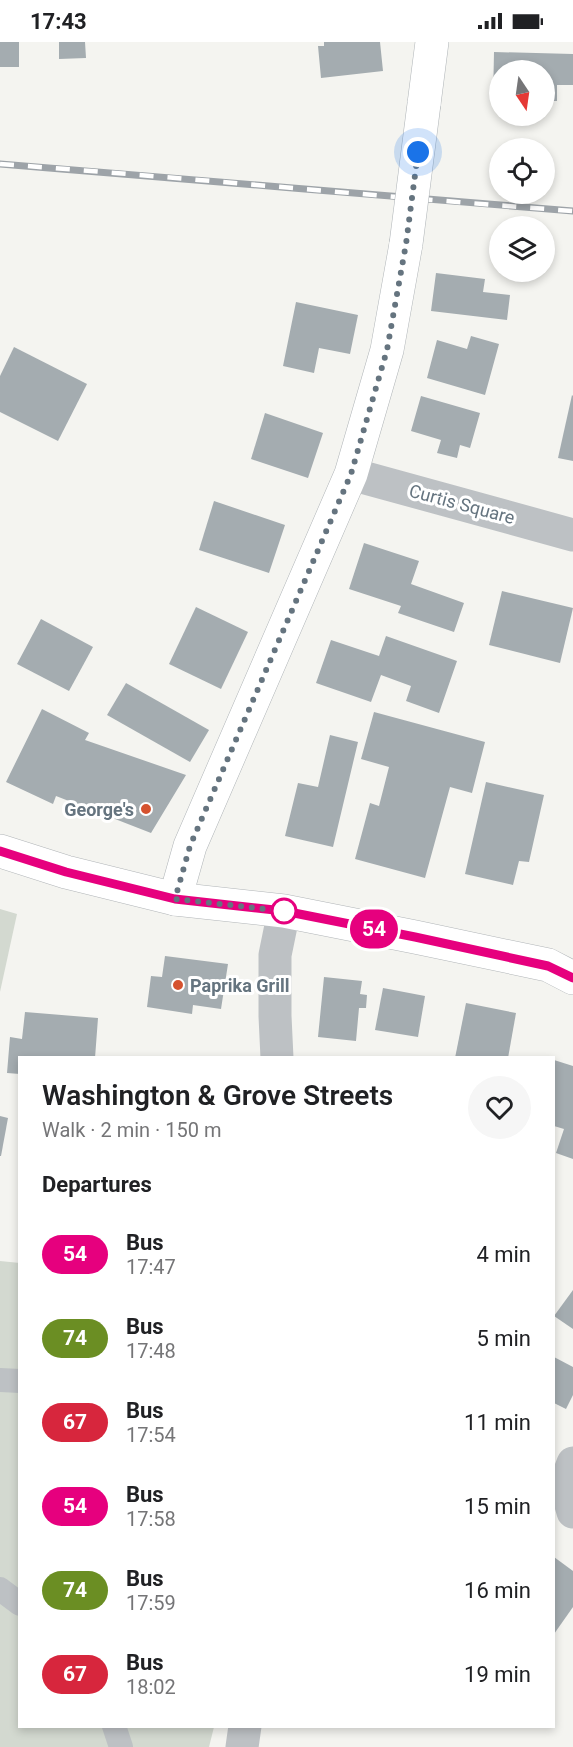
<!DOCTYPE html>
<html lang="en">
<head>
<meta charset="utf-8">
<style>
	body { margin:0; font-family:Roboto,sans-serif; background:#f6f6f6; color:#202124; height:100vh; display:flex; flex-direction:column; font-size:22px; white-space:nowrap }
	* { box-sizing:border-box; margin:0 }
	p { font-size:20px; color:#757577 }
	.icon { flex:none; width:33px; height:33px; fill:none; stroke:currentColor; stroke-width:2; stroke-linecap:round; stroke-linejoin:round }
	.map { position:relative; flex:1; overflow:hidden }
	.details { position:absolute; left:18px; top:1014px; width:537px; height:672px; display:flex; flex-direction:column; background:#fff; border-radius:0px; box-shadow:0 3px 9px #0003 }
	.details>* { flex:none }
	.badge { padding:0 12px; border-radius:20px; font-size:21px; line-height:39px }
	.needle { width:39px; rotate:167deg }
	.buttons { position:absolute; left:489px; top:18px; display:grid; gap:12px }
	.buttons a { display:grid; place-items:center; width:66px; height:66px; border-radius:50%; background:#fff; box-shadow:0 3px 9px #0003; font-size:30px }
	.you { position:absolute; width:30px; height:30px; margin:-15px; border:4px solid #fff; border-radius:50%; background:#1a73e8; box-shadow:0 0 0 9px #1a73e833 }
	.map>.badge { position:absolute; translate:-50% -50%; box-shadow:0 0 0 3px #fff }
	h2 { padding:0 24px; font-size:22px; line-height:54px }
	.round { display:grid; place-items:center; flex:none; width:63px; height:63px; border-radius:32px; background:#f6f6f6 }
	.summary { display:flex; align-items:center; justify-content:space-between; height:102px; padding:0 24px }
	h1 { font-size:28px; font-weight:600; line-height:45px }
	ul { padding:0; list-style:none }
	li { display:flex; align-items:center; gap:18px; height:84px; padding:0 24px }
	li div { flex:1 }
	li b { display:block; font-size:22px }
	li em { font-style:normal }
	li .badge { min-width:66px; font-weight:700; text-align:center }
	.status { display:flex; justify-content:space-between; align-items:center; height:42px; padding:0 30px; background:#fff; direction:ltr }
	.status svg { height:16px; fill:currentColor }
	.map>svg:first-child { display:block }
</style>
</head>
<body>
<div class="status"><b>17:43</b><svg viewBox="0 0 49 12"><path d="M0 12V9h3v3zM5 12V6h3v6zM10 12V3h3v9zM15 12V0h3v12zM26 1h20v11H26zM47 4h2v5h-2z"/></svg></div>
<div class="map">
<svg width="573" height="1705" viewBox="0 0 573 1705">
	<rect width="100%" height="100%" fill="#f4f4f0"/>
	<g fill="#d3d9d0">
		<path d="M0,867L17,872L0,950Z"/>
		<path d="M0,1219L20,1221V1684L214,1685L209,1705H0Z"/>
	</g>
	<g fill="#a4acb0">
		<rect x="0" y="0" width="19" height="25"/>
		<path d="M59,0H85L86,16L59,17Z"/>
		<path d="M324,0H380L383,29L321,36L318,4H324Z"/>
		<path d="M494,10L573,12V43H557V59H544V28H500V58H493Z"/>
		<path d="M436,231L485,237L483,250L510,253L507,278L431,269Z"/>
		<path d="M296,260L358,273L350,312L319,306L314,331L283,324Z"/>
		<path d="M471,294L499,302L485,353L427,336L437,298L467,307Z"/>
		<path d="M14,305L87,342L58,399L0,370V334Z"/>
		<path d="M572,353L573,354V419L558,416Z"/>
		<path d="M421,354L480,371L470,406L460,403L457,416L437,411L441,398L411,389Z"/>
		<path d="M265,371L323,391L308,436L251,417Z"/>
		<path d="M214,459L285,483L269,531L199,508Z"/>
		<path d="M364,501L419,519L411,542L464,561L454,590L398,571L401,564L349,547Z"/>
		<path d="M502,549L573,566L560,621L489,603Z"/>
		<path d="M196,565L248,590L221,647L169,622Z"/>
		<path d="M41,577L93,605L69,649L17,622Z"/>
		<path d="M386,594L457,619L439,671L406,659L411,644L381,633L371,660L316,641L331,598L379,614Z"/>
		<path d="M126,641L209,688L190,720L107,673Z"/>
		<path d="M42,667L89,691L85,698L186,733L151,791L56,754L53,762L6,740Z"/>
		<path d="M374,670L485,700L472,751L450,745L425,836L355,817L370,761L379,764L389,725L361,717Z"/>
		<path d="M330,693L358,700L333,805L285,794L298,741L318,745Z"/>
		<path d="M486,740L544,753L529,820L519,819L513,843L465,832Z"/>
		<path d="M165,914L228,922L221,967L193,963L192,972L147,965L151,934L162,935Z"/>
		<path d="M324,935L362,939L360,952L367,953L366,966H359L356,999L318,995Z"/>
		<path d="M383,946L425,954L418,995L375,988Z"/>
		<path d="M466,961L516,971L508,1016H455Z"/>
		<path d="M25,970L98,976L95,1016H20V1032L7,1031L10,995L22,997Z"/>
		<path d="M554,1018L573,1024V1117L556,1111L564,1087L554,1084Z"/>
		<path d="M0,1074L8,1076L1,1114H0Z"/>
		<path d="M573,1248V1287L554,1274Z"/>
		<path d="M554,1315L573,1325V1353L566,1367L554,1361Z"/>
		<path d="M554,1515L573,1529V1565L554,1592Z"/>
	</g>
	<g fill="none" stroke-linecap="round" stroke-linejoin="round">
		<defs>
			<g id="secondary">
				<path d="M424,62L432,0"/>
				<path d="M175,857L190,804L351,432L387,308L406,202"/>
			</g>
			<path id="primary" d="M0,809L66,830L175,857L284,869L415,895L548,923L573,936"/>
		</defs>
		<use href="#secondary" stroke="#b0b5b8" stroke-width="34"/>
		<use href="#primary" stroke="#b1b5b8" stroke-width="34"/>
		<g stroke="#bdc1c4" stroke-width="24">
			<path d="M0,1338L20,1339"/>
			<path d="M0,1547L20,1562"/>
			<path d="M114,1684L121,1705"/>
		</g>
		<g stroke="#bdc1c4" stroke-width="33">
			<path d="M351,432L573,493"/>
			<path d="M277,1016L275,974V913L284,869"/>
			<path d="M573,1421L565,1442L573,1470"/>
			<path d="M242,1705L245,1684"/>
		</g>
		<use href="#secondary" stroke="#fff" stroke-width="33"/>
		<use href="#primary" stroke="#fff" stroke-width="33"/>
		<defs>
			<path id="rail" d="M0,122C191,136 382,155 573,169"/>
		</defs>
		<use href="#rail" stroke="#9da3a8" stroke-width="7"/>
		<use href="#rail" stroke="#fff" stroke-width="4.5" stroke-dasharray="14" stroke-linecap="butt"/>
		<defs>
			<path id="secondary-bridge" d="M406,202L424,62"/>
		</defs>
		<use href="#secondary-bridge" stroke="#b0b5b8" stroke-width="34" stroke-linecap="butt"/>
		<use href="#secondary-bridge" stroke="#fff" stroke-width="33"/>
	</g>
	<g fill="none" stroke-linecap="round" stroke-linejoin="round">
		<defs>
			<path id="line" d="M0,809L66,830L175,857L284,869L415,895L548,924L573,936"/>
		</defs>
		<use href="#line" stroke="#fff" stroke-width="14"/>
		<use href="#line" stroke="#e6007e" stroke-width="9"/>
		<path stroke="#65747f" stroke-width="6" stroke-dasharray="0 10.8" d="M284,869L175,857L190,804L351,432L387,308L406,202L418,110"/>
	</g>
	<g fill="#d5522f" stroke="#fff" stroke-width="2">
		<circle cx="146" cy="767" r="6"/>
		<circle cx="178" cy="943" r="6"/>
	</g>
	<circle fill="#fff" stroke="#e6007e" stroke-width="3" cx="284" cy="869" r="12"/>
	<g text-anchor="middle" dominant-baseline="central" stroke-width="6" stroke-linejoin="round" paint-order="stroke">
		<g font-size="18" fill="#65747f" stroke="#fff">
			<text transform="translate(462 462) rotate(15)">Curtis Square</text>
		</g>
		<g font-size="18" font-weight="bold" fill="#65747f" stroke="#fff" text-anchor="end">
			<text x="134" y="767">George's</text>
			<text x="190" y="943" text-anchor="start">Paprika Grill</text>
		</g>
	</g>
</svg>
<div class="buttons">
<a><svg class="needle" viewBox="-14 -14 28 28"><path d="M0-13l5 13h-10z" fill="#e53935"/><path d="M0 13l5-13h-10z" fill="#757577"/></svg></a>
<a><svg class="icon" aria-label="locate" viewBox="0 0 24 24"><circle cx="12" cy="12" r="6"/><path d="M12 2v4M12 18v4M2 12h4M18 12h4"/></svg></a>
<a><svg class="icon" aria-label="layers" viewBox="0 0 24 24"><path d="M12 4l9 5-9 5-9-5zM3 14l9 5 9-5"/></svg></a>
</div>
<div class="you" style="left:418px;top:110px"></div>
<b class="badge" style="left:374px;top:887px;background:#e6007e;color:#fff">54</b>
<section class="details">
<div class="summary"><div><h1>Washington &amp; Grove Streets</h1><p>Walk · 2 min · 150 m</p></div><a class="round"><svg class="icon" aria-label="heart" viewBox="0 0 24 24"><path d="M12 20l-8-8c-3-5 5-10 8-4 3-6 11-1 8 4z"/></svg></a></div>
<h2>Departures</h2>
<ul>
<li><span class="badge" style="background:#e6007e;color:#fff">54</span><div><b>Bus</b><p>17:47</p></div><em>4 min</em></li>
<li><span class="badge" style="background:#6b8e23;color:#fff">74</span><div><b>Bus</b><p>17:48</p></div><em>5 min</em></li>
<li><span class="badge" style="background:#d7263d;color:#fff">67</span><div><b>Bus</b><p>17:54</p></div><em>11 min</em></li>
<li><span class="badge" style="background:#e6007e;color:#fff">54</span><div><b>Bus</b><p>17:58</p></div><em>15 min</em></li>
<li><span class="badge" style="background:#6b8e23;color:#fff">74</span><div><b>Bus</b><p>17:59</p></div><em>16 min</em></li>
<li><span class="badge" style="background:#d7263d;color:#fff">67</span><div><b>Bus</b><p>18:02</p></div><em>19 min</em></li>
</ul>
</section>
</div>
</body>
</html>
